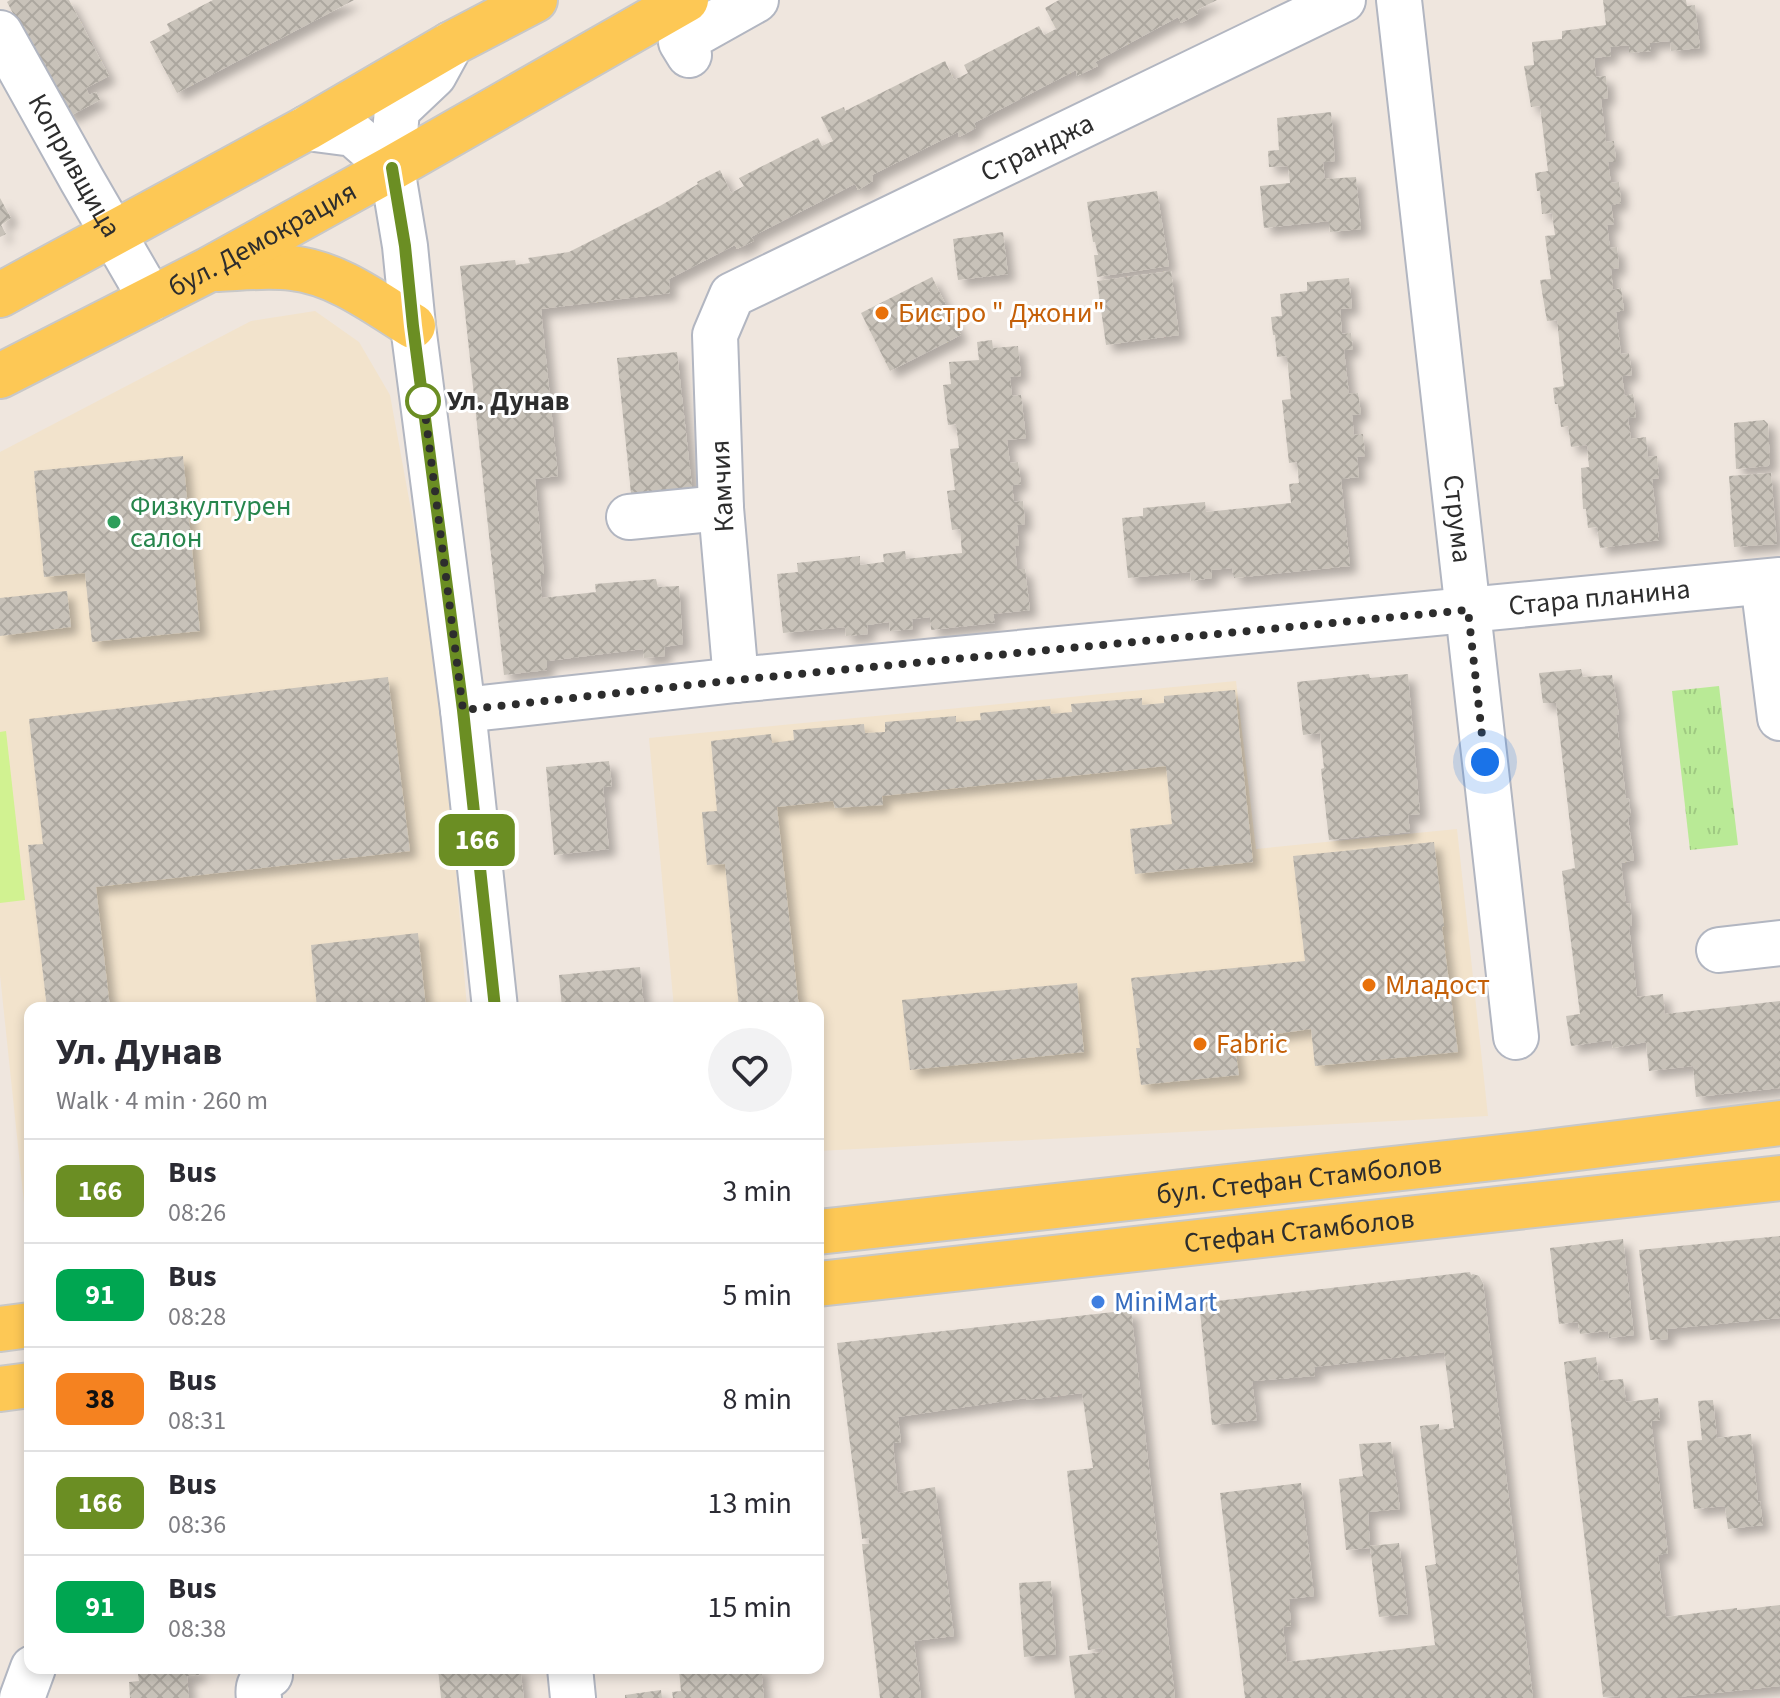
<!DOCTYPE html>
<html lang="en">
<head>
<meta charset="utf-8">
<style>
	body { margin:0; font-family:"Source Sans 3",sans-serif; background:#f2f2f3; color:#2b2b33; height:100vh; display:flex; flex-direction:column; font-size:30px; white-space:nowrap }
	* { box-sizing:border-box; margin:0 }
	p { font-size:26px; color:#7c7c81 }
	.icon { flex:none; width:44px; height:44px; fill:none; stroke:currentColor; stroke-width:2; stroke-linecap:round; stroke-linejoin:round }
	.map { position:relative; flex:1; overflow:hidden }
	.panel { position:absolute; left:24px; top:1002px; width:800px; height:672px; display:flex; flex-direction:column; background:#fff; border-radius:16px; box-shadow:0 4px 12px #0003 }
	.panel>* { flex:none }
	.badge { padding:0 16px; border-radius:12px; font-size:28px; line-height:52px }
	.you { position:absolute; width:40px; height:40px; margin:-20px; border:6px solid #fff; border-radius:50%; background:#1a73e8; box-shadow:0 0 0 12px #1a73e833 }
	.map>.badge { position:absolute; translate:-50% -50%; box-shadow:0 0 0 4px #fff }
	.round { display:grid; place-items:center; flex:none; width:84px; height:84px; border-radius:42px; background:#f2f2f3 }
	.head { display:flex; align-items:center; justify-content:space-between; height:136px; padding:0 32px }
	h1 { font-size:38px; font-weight:700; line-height:60px }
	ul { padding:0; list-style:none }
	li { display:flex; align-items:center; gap:24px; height:104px; padding:0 32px; border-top:2px solid #e1e1e2 }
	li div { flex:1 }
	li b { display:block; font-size:30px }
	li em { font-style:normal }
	li .badge { min-width:88px; font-weight:700; text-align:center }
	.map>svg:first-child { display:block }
</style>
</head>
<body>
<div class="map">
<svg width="1780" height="1698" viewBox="0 0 1780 1698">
	<defs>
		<pattern id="grass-tufts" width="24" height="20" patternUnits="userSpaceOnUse" patternTransform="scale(2)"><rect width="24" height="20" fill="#b9ea96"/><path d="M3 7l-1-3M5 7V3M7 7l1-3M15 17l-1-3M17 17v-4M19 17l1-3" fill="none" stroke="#9fc982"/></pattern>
		<pattern id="building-cross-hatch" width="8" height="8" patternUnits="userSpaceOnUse" patternTransform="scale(2)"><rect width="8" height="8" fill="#c8c2b9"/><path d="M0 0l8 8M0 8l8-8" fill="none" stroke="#aca79f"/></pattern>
		<filter id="shadow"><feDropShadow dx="7" dy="7" stdDeviation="4" flood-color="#0004"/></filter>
	</defs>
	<rect width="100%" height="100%" fill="#efe6de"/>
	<g fill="#f2e3cc">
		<path d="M315,311L359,342L390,395L439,663L467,1008H30V1241H28L0,975V452L251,321Z"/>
		<path d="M1236,681L1256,849L1457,829L1488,1116L818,1151V1008H674L649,738Z"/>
	</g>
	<path fill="url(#grass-tufts)" d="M1719,686L1738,845L1690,850L1672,691Z"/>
	<path fill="#d1f291" d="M6,731L25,900L0,903V732Z"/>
	<g fill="url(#building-cross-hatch)" filter="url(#shadow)">
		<path d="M10,0H69L109,76L86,88L89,95L96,92L100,100L68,117L7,2Z"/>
		<path d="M213,0H354L177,93L150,42L170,31L167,24Z"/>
		<path d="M1059,0H1217L1197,10L1198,14L1181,23L1178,17L1095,62L1098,66L1077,76L1076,70L974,123L976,128L959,137L958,132L872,175L873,181L858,190L855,184L751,237L754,241L737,249L735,245L669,279L670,293L541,309L558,476L535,479L544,575H540L542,598L596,592L595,584L656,579L658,587L679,586L683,644L664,647L665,656L644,658L643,649L547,661V670L504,675L460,266L515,260L516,265L530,263L528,258L569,252L660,206L698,184L697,182L720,170L731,193L744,186L739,178L818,138L822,146L833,141L821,117L844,107L845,111L945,61L954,80L968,73L964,65L1039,26L1044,35L1056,29L1045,8Z"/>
		<path d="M1603,0H1686L1687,6L1695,5L1700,48L1671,51L1670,41L1649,43L1651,51L1629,53V45L1610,47L1611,56L1594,58L1596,77L1606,76L1608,98L1601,99L1606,142L1614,141L1616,162H1608L1611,183L1619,182L1621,203L1611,205L1614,224L1607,225L1610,248L1617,247L1619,268L1611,269L1613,290L1621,288L1624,310L1616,312L1621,354L1629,353L1632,375L1622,376L1625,396L1633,394L1636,417L1628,418L1631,439L1646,437L1648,457L1657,456L1659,478L1652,479L1659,540L1600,548L1597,527L1588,528L1586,509H1583L1581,468L1589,467L1587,445L1571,447L1568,426L1561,427L1558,404H1555L1553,388L1564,386L1557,320L1547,321L1540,280L1551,279L1545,236L1555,235L1552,213L1542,214L1540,191H1537L1535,173L1548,171L1540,106L1531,107L1524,66L1534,65L1532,42L1562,39V31L1606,25Z"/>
		<path d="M1331,112L1335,161L1323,162L1325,179L1356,177L1361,229L1330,232L1329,221L1264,228L1260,186L1290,183L1288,166L1269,167L1268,151L1279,150L1277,118Z"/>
		<path d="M1157,191L1169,266L1097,277L1094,255H1098L1095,242H1093L1087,202Z"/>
		<path d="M0,198L11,218L1,225L6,234L0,237Z"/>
		<path d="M1003,232L1008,274L958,280L953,239Z"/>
		<path d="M1171,271L1179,335L1106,345L1097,281Z"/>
		<path d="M932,277L961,335L890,371L861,313Z"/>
		<path d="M1349,278L1352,308L1340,309L1342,334L1351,333L1353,349L1344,350L1349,394L1358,393L1361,414L1352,415L1354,435L1363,434L1365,456L1357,457L1359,477L1341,479L1350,566L1234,578L1232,568L1211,570L1212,578L1191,581L1190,572L1128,578L1122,518L1143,516V508L1205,502L1206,512L1291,503L1289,484L1299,483L1297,462L1289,463L1282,400L1291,399L1287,356L1277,357L1275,335H1273L1271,317L1282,316L1280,294L1307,291V282Z"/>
		<path d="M992,340L993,348L1018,346L1021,376L1010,377L1012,396L1021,395L1026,438L1007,440L1010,463L1018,462L1021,484L1012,485L1014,502L1023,501L1025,524L1017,525L1019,546H1015L1017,569H1025L1030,610L993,614L995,623L931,630L930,617L912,619L913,629L890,631L889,622L867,625L868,634L846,636L845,627L783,633L777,574L798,572L797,563L860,556V565L884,562L883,554L905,551L906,559L962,553L960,529L952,530L947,491L955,490L950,449L959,448L956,424L948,425L943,385L951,384L949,362L979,360L977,342Z"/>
		<path d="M677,352L693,496L632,503L617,358Z"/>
		<path d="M1764,420L1768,424L1770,463L1768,466L1736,469L1734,423Z"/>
		<path d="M183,456L200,631L92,642L85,573L44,577L34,471Z"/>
		<path d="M1771,473L1777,544L1734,547L1729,476Z"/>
		<path d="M67,591L71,627L0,636V598Z"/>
		<path d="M1581,669L1583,677L1612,675L1619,715H1616L1626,798L1629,799L1631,818H1628L1634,860L1621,863L1626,904L1630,903L1632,925L1629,926L1637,997L1663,994L1665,1014L1780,1001V1088L1696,1097L1693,1066L1649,1071L1646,1042L1613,1048L1611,1040L1571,1046L1566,1016L1580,1014L1562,871L1575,868L1556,703H1543L1539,673Z"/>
		<path d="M1369,674L1370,678L1408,674L1420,814L1408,815L1410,832L1329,840L1321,769L1324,768L1320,733L1303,735L1297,682Z"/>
		<path d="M388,677L410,851L96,887L110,1008H47L28,845L43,844L29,719Z"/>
		<path d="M1235,690L1253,862L1135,874L1130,829L1172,824L1166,766L882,796L883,805L835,808L833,801L777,807L799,1008H739L725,864L707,865L702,812L717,811L711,741L771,734L772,743L794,740L793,730L864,724L865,733L885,732V722L956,716V722L981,720L980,713L1050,706L1051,714L1072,712L1071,704L1142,698V705L1164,703V696Z"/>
		<path d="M609,761L612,786L603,787L609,849L554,855L546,767Z"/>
		<path d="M1434,842L1444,926L1442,927L1458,1052L1315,1066L1311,1029L1234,1040L1239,1075L1141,1085L1136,1048H1140L1131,978L1305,961L1293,856Z"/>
		<path d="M418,933L426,1008H317L311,945Z"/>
		<path d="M640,967L644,1008H562L559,975Z"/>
		<path d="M1077,983L1084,1052L910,1070L902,1000Z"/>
		<path d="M1780,1236V1318L1667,1329L1668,1339L1650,1340L1639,1250Z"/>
		<path d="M1623,1239L1634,1335L1609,1338L1608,1331L1580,1334L1578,1322L1559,1324L1550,1248Z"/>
		<path d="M1470,1272L1471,1275L1473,1274L1479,1276L1483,1283L1533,1698H1245L1220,1493L1301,1483L1314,1596L1289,1599L1291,1626L1283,1627L1287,1662L1435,1645L1425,1566L1436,1564L1420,1426L1439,1424V1430L1454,1428L1450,1396L1444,1352L1314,1367L1315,1376L1252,1381L1257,1420L1212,1425L1199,1303Z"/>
		<path d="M1131,1310L1175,1698H1075L1069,1656L1103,1652L1102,1648L1088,1650L1067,1471L1093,1468L1082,1393L1027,1400L1026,1398L898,1417L901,1442L893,1443L898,1493L935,1487L954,1636L914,1641L921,1698H880L862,1544H869V1538L862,1539V1537L837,1343Z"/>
		<path d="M1596,1357L1599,1381L1623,1379L1626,1402L1658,1398L1660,1420L1651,1421L1668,1553L1658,1555L1666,1617L1737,1608V1610L1780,1605V1686L1668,1698H1620V1696L1603,1697L1564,1362Z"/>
		<path d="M1713,1400L1717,1438L1751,1434L1758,1502L1760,1501L1763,1525L1728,1529L1725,1506L1694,1509L1687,1441L1702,1440L1698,1401Z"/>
		<path d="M1391,1442L1400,1509L1368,1512L1370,1548L1346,1550L1339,1479L1363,1476L1359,1444Z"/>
		<path d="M1399,1543L1408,1614L1379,1617L1370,1546Z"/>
		<path d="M1051,1581L1056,1654L1024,1657L1019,1583Z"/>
		<path d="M137,1668H198L199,1675L187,1676L189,1698H130L129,1682L139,1681Z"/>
		<path d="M438,1668H520L524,1698H441Z"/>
		<path d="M682,1668H761L764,1698H673L672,1692L681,1691L679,1671Z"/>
		<path d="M661,1690L662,1698H625V1695Z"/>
	</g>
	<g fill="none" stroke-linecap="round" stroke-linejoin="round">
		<defs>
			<g id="minor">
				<path id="s1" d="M1399,0L1516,1037"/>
				<path id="s2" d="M0,33L82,180L151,299"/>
				<path d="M451,44L434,75L397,110L392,168L405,246L413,326L463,710L495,1008"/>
				<path d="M689,55L681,42L756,0"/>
				<path d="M307,128L353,134L392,168"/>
				<path d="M629,517L721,508"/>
				<path d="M1763,582L1780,718"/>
				<path id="s3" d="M736,680L721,508L715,335L732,295L1343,0"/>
				<path id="s4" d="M463,710L736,680L1780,580"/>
				<path d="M1719,950L1780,943"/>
				<path d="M570,1668L573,1698"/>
				<path d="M22,1698L33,1668"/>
				<path d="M259,1698C257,1686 260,1681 270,1675"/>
			</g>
			<g id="major">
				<path d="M218,269C242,268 267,265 292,268C337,273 376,303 413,326"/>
				<path d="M0,295L307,128L451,44L535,0"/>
				<path id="s5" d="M0,376L208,270L392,168L686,0"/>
				<path id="s6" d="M818,1232L1529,1154L1780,1123"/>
				<path id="s7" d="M818,1284L1780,1178"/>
				<path d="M0,1329L30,1325"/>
				<path d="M0,1389L30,1385"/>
			</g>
		</defs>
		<use href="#minor" stroke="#b2b6c1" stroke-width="48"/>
		<use href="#major" stroke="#c8c8c8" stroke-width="48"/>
		<use href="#minor" stroke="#fff" stroke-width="44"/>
		<use href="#major" stroke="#fdc855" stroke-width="44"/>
	</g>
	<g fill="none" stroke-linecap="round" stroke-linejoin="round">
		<defs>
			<path id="line" d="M392,168L405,246L413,326L463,710L495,1008"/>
		</defs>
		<use href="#line" stroke="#fff" stroke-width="18"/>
		<use href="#line" stroke="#6b8e23" stroke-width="12"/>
		<path stroke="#2d2d2d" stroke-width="8" stroke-dasharray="0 14.4" d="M423,401L422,389L463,710L736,680L1468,610L1485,762"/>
	</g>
	<g fill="#e8710a" stroke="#fff" stroke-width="3">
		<circle cx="882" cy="313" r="8"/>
		<circle cx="1369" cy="985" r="8"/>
		<circle cx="1200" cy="1044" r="8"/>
	</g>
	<circle fill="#fff" stroke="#6b8e23" stroke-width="4" cx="423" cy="401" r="16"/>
	<circle fill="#2e9e5b" stroke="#fff" stroke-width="3" cx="114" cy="522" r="8"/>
	<circle fill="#3f7fe0" stroke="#fff" stroke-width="3" cx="1098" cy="1302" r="8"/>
	<g text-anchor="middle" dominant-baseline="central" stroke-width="6" stroke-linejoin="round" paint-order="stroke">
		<g font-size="28" fill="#2d2d2d" stroke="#fff">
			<text stroke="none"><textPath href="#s3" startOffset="728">Странджа</textPath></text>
			<text stroke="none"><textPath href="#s2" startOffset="152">Копривщица</textPath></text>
			<text stroke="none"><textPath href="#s5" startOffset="296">бул. Демокрация</textPath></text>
			<text transform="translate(722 486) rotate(-93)">Камчия</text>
			<text stroke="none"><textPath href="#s1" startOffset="522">Струма</textPath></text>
			<text stroke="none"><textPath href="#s4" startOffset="1142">Стара планина</textPath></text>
			<text stroke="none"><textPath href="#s6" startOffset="484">бул. Стефан Стамболов</textPath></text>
			<text stroke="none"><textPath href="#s7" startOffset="484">Стефан Стамболов</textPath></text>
		</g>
		<g font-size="28" fill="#c56008" stroke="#fff" text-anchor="start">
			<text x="898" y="313">Бистро " Джони"</text>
			<text x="1385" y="985">Младост</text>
			<text x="1216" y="1044">Fabric</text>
		</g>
		<g font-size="28" font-weight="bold" fill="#2d2d2d" stroke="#fff" text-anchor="start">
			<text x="447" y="401">Ул. Дунав</text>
		</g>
		<g font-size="28" fill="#27864d" stroke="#fff" text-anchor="start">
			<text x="130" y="506">Физкултурен<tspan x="130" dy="32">салон</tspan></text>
		</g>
		<g font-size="28" fill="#366cbe" stroke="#fff" text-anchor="start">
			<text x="1114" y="1302">MiniMart</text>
		</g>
	</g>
</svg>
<div class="you" style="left:1485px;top:762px"></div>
<b class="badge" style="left:477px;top:840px;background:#6b8e23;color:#fff">166</b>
<section class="panel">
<div class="head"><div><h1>Ул. Дунав</h1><p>Walk · 4 min · 260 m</p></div><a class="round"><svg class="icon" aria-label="heart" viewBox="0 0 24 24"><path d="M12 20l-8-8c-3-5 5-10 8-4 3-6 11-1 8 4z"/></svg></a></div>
<ul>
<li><span class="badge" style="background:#6b8e23;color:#fff">166</span><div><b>Bus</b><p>08:26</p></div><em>3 min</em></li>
<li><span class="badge" style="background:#00a651;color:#fff">91</span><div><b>Bus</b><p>08:28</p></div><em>5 min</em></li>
<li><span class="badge" style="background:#f58220;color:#111">38</span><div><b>Bus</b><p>08:31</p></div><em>8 min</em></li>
<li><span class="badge" style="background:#6b8e23;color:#fff">166</span><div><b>Bus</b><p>08:36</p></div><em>13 min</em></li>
<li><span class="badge" style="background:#00a651;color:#fff">91</span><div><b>Bus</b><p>08:38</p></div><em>15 min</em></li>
</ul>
</section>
</div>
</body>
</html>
